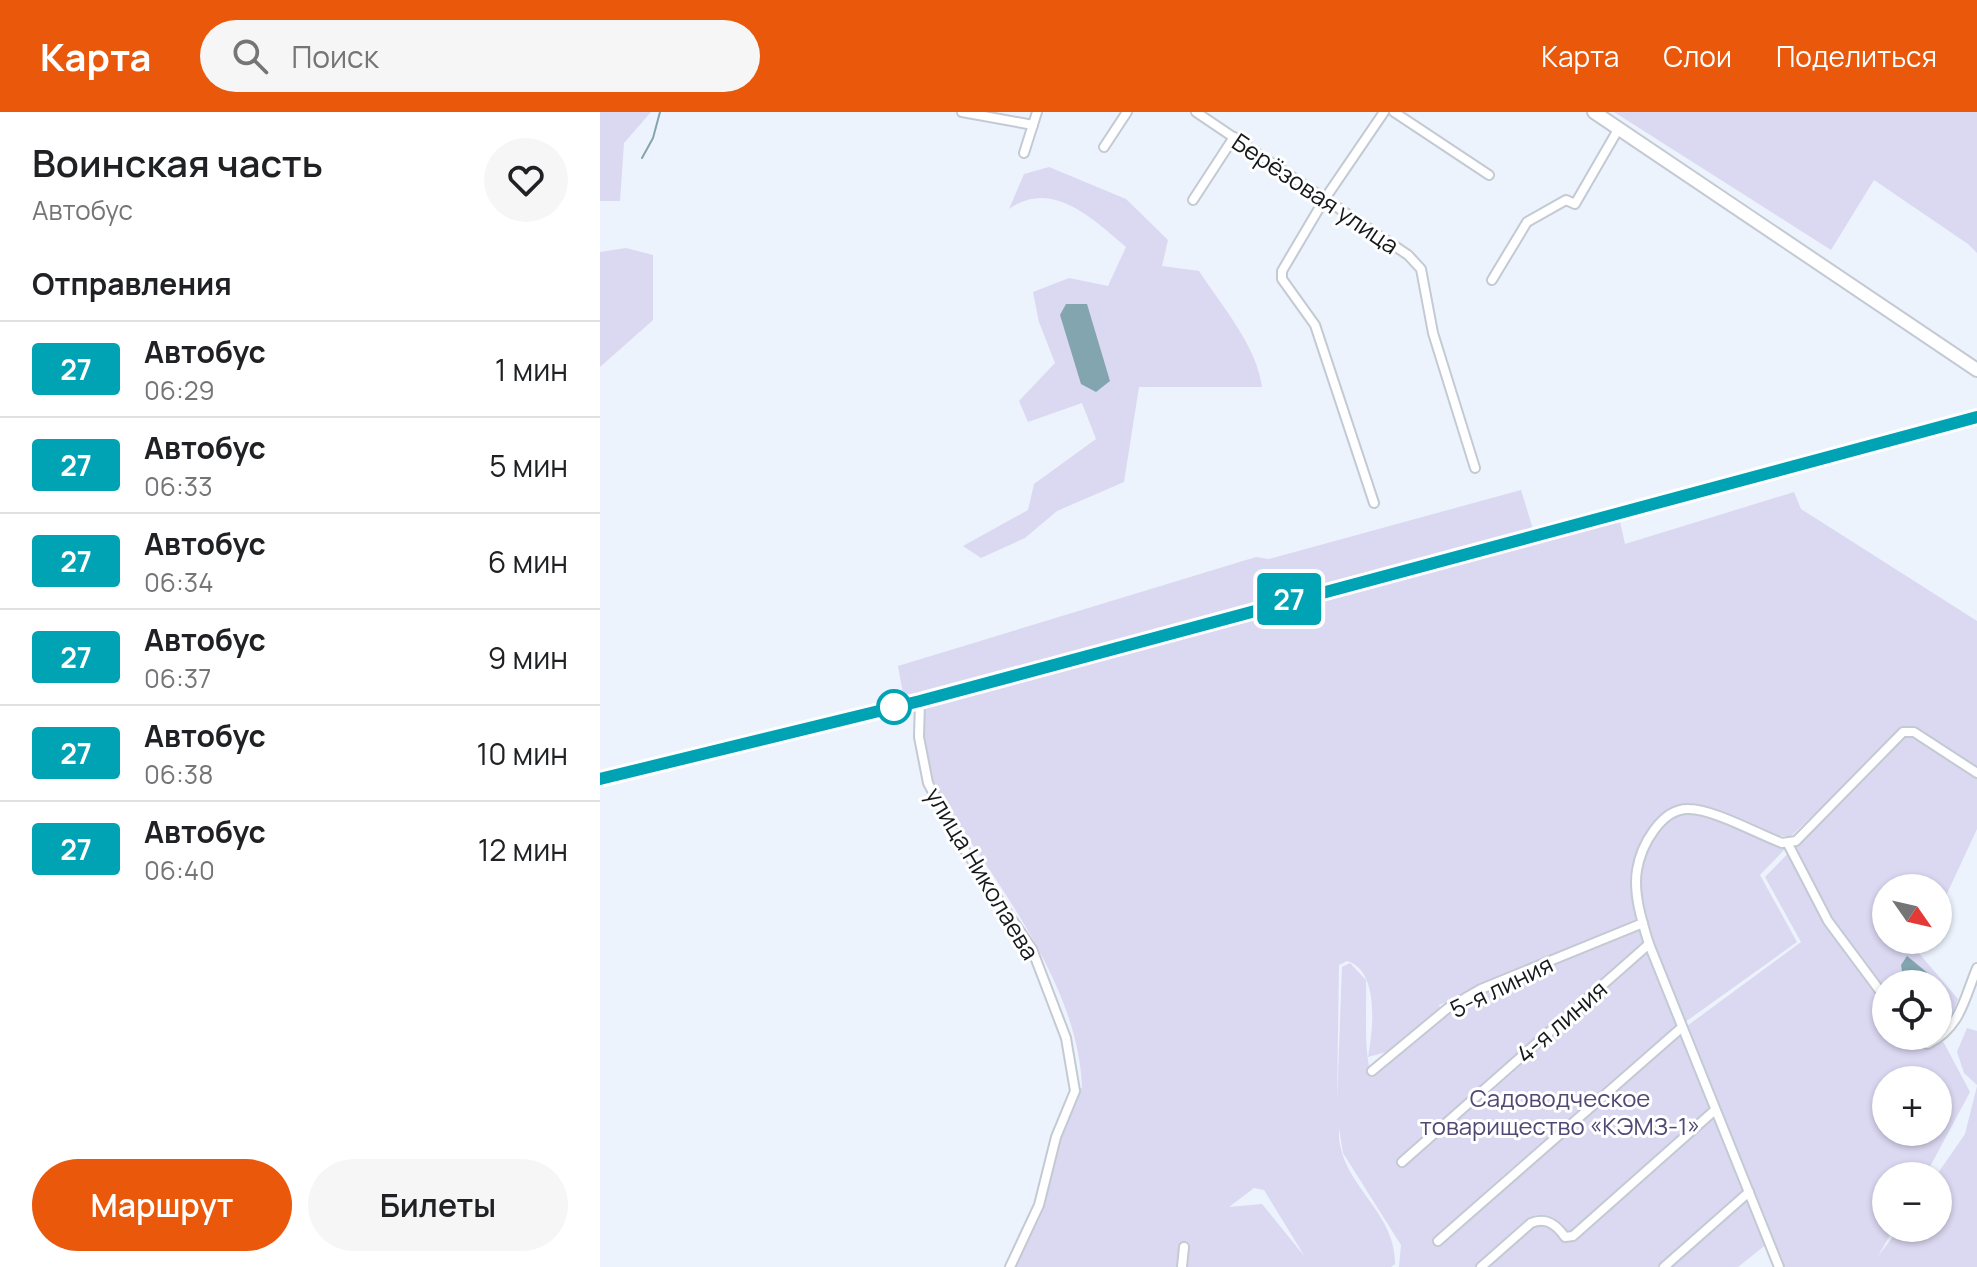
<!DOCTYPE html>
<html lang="ru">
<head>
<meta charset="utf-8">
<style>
	body { margin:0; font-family:Manrope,sans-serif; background:#f6f6f6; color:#202124; height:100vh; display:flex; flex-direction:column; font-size:30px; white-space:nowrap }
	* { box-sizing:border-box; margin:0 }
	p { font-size:26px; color:#757577 }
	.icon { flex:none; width:44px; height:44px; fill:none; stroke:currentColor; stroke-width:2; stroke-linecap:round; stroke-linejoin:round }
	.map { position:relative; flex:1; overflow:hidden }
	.drawer { display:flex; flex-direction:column; background:#fff; width:600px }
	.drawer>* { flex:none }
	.badge { padding:0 16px; border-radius:6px; font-size:28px; line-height:52px }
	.needle { width:52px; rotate:124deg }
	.tools { position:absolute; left:1272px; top:762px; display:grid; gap:16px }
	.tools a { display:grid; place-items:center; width:80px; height:80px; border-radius:50%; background:#fff; box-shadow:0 2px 6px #0004; font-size:40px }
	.map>.badge { position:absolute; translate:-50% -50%; box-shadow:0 0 0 4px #fff }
	h2 { padding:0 32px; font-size:30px; line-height:72px }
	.round { display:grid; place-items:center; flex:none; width:84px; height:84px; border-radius:42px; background:#f6f6f6 }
	.summary { display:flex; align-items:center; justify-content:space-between; height:136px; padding:0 32px }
	h1 { font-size:38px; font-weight:600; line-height:60px }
	.action { display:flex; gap:16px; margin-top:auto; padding:16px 32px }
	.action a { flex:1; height:92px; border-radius:48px; background:#ea580c; color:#fff; font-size:32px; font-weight:600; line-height:92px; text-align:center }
	.action a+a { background:#f6f6f6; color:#202124 }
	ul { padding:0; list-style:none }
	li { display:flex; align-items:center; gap:24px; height:96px; padding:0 32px; border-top:2px solid #e0e0e0 }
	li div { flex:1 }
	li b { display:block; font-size:30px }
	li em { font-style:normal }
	li .badge { min-width:88px; font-weight:700; text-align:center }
	header { display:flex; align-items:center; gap:48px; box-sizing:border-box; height:112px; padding:0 40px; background:#ea580c; color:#fff }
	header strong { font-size:38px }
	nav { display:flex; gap:44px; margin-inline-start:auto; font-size:28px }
	.search { width:560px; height:72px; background:#f6f6f6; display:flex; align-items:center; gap:20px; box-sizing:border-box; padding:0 28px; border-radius:44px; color:#757577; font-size:30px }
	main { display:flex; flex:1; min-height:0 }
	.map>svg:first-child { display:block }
</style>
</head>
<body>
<header>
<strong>Карта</strong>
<div class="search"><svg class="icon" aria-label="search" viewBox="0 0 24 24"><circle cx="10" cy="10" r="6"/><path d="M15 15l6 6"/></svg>Поиск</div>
<nav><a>Карта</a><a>Слои</a><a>Поделиться</a></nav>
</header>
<main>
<section class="drawer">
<div class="summary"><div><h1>Воинская часть</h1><p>Автобус</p></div><a class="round"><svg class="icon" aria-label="heart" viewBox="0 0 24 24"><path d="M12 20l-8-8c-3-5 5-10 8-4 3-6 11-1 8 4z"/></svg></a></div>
<h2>Отправления</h2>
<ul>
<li><span class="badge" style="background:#00a3b4;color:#fff">27</span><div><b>Автобус</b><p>06:29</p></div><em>1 мин</em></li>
<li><span class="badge" style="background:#00a3b4;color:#fff">27</span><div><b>Автобус</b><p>06:33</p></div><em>5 мин</em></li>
<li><span class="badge" style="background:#00a3b4;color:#fff">27</span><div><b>Автобус</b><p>06:34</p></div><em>6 мин</em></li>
<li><span class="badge" style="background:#00a3b4;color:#fff">27</span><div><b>Автобус</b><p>06:37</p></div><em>9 мин</em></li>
<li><span class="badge" style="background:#00a3b4;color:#fff">27</span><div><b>Автобус</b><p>06:38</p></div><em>10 мин</em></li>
<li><span class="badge" style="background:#00a3b4;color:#fff">27</span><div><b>Автобус</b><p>06:40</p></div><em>12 мин</em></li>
</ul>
<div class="action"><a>Маршрут</a><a>Билеты</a></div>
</section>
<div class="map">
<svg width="1377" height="1155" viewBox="0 0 1377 1155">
	<rect width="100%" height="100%" fill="#ecf3fc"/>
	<g fill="#dbd8f2" fill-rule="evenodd">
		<path d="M0,0H51L24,31L20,89H0Z"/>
		<path d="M1014,0H1377V141L1368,132L1274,68L1231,138Z"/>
		<path d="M449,55L526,87L568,128L562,154L599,159C621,193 657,234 662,275H539L524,370L457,399L425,426L381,446L363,434L428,398L434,372L496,327L482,291L428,310L419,289L455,251L439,210L433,180L469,166L508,174L526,135C493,107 452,66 409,97L424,62Z"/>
		<path d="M26,136L53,143V208L0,255V140Z"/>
		<path d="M921,378L936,427L1019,405L1025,432L1194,380L1201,397L1377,509V659L1308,614L1191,724H1179L1086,694L1069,698L1055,711L1032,761L1040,809L839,893L841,898L798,937L768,945C773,918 780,859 747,849L739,853L737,990L742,855L750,851L766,868C767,893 763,944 772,963L850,897L878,881L1041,814L1168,1131L1138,1155H799L801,1133L743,1041L739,1016C736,1071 796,1097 795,1152L791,1155H407L439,1083L451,1032L470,978L482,976C479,869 388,760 332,672L323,646L325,582L304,587L298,554L656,445L669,447ZM654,1076L664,1078L705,1145L662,1092L629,1095Z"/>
		<path d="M1305,622L1314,623L1377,665V717L1338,801V776H1286V828H1323L1317,839L1358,887L1347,915L1338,922V872H1286V924H1337L1344,931L1370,980L1325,1064H1286V1116H1294L1278,1144L1300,1116H1338L1336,1064L1365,1022L1377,974V1155H1181L1083,917L1201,830L1165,765ZM1286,968H1338V1020H1286Z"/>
		<path d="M1093,698L1186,736L1160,763L1197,830L1081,913C1066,873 1029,795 1041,753C1046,736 1058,719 1066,704Z"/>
		<path d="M1367,916L1377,919V973L1364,961L1357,940Z"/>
	</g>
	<g fill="#83a5b0">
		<path d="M466,192H487L510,269L496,280L481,272L460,203Z"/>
		<path d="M1307,844L1335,867L1338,872H1304L1301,853Z"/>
	</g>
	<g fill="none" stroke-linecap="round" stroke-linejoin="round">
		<path stroke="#83a5b0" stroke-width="2" d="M42,46L53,26L60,0"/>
		<defs>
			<g id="minor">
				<path d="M362,0L433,13"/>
				<path d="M596,0L808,143L821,157L833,221L875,356"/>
				<path d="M794,0L889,63"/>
				<path d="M504,35L527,0"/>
				<path d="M424,41L437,0"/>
				<path d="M593,88L634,25"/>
				<path d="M892,168L927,110L966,88L975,92L1019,16"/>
				<path d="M774,391L715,213L682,167V159L724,88L784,0"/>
				<path d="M320,589L319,625L328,671L356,725L432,837L466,926L475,979L456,1025L439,1093L410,1155"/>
				<path d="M1188,732L1228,809L1286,887"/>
				<path d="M1314,924L1328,932C1361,915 1364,887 1377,856"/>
				<path d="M772,959L848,896L881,877L1043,811"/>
				<path d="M802,1050L1049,832"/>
				<path d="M838,1129L1080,917"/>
				<path d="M582,1155L584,1135"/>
				<path d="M881,1155L931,1111C946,1105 956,1112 965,1125L973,1124L1115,998"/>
				<path d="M1064,1155L1149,1080"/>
				<path d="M1179,1155L1049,832C1042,810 1033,781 1037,758C1041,734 1061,696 1089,697C1113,697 1158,722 1182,731L1196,729L1303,620H1314L1377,661"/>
			</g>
			<g id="secondary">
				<path d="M994,0L1377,258"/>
				<path d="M0,667L320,589L1377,305"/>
			</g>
		</defs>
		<use href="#minor" stroke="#c3cad3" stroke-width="12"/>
		<use href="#secondary" stroke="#c3cad3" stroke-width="16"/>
		<use href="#minor" stroke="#fff" stroke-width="8"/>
		<use href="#secondary" stroke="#fff" stroke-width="12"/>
	</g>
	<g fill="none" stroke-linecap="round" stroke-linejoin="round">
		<defs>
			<path id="line" d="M0,667L320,589L1377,305"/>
		</defs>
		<use href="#line" stroke="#fff" stroke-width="18"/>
		<use href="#line" stroke="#00a3b4" stroke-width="12"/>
	</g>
	<circle fill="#fff" stroke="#00a3b4" stroke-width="4" cx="294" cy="595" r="16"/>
	<g text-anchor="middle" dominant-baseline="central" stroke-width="6" stroke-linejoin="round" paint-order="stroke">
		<g font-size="24" fill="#16191c" stroke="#fff">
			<text transform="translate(716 81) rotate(34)">Берёзовая улица</text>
			<text transform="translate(383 761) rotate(59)">улица Николаева</text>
			<text transform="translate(901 874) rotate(-26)">5-я линия</text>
			<text transform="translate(961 909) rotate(-41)">4-я линия</text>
		</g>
		<g font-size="24" fill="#514974" stroke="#fff">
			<text x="960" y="985">Садоводческое<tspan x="960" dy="28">товарищество «КЭМЗ-1»</tspan></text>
		</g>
	</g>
</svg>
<div class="tools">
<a><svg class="needle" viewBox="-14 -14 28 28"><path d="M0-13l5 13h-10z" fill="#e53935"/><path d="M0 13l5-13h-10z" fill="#757577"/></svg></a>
<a><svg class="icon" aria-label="locate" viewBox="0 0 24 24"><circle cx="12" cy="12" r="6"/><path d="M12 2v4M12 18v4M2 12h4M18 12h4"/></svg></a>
<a>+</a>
<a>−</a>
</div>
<b class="badge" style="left:689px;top:487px;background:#00a3b4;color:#fff">27</b>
</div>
</main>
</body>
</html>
